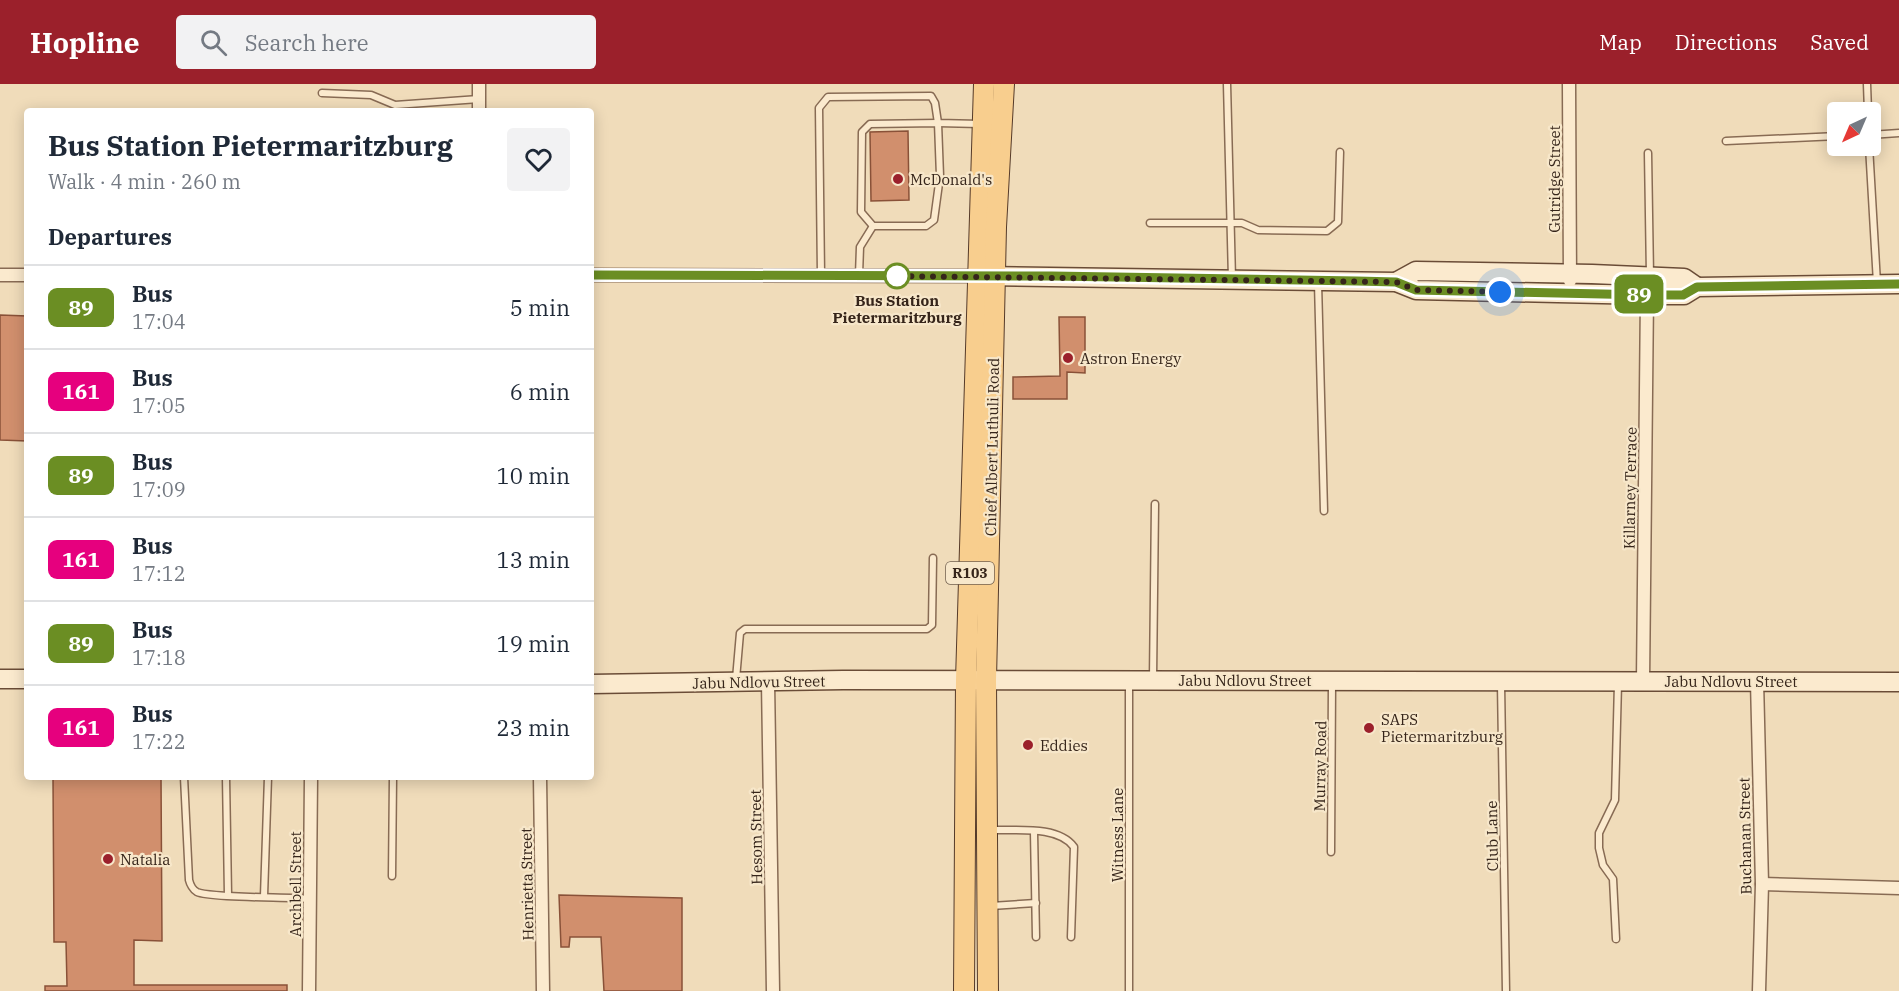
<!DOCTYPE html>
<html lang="en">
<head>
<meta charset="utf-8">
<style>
	body { margin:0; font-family:"IBM Plex Serif",serif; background:#f2f2f3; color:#1f2937; height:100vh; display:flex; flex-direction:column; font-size:22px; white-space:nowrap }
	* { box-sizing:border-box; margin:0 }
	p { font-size:20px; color:#747a83 }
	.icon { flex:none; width:33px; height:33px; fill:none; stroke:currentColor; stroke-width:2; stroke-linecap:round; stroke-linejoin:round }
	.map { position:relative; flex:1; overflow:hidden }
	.side { position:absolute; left:24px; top:24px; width:570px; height:672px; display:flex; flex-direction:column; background:#fff; border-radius:6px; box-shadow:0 3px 15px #0003 }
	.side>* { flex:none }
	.badge { padding:0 12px; border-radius:9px; font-size:21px; line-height:39px }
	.needle { width:39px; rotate:224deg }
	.tools { position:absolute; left:1827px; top:18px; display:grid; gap:12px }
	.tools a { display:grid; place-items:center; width:54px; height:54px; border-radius:6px; background:#fff; box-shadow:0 3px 15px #0003; font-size:30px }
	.you { position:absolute; width:30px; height:30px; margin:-15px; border:4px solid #fff; border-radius:50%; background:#1a73e8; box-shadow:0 0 0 9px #1a73e833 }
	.map>.badge { position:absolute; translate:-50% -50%; box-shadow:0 0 0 3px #fff }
	h2 { padding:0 24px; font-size:22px; line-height:54px }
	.round { display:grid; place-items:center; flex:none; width:63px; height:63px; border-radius:6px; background:#f2f2f3 }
	.overview { display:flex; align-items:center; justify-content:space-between; height:102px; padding:0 24px }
	h1 { font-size:28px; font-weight:800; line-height:45px }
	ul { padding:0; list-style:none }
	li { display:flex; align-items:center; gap:18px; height:84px; padding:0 24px; border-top:2px solid #e0e1e3 }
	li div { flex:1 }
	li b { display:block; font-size:22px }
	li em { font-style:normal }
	li .badge { min-width:66px; font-weight:700; text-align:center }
	header { display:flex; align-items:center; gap:36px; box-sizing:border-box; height:84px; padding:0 30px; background:#9b202b; color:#fff }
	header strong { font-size:28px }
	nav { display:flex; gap:33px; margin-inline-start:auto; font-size:21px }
	.search { width:420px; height:54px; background:#f2f2f3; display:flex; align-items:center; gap:15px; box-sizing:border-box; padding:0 21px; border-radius:6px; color:#747a83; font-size:22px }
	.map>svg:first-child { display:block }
</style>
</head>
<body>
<header>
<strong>Hopline</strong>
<div class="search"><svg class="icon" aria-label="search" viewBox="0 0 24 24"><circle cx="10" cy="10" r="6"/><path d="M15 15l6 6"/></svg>Search here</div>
<nav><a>Map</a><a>Directions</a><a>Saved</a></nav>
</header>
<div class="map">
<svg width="1899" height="907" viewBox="0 0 1899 907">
	<rect width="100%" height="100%" fill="#f0dcba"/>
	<g fill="#d18f6d" stroke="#895138" stroke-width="1.5">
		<path d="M908,47L909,116L871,117L870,48Z"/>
		<path d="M0,231L27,232V357L0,356Z"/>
		<path d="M1059,233H1085V289L1067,288V315H1013V293L1060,292Z"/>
		<path d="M53,693H161L162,857L134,856V901H287V907H45V902H67L66,858H54Z"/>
		<path d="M559,811L682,814V907H604L601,853H570L569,863H561Z"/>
	</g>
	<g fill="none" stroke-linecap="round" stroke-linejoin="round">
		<defs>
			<g id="lane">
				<path d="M1227,0L1232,195"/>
				<path d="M1867,0L1868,28"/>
				<path d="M322,9L371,11L395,21L479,15"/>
				<path d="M938,39L940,92L934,136L926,142H873L861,128L862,48L870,40Z"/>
				<path d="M1870,51L1899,49"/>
				<path d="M1726,57L1838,52"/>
				<path d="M1869,62L1877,199"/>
				<path d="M1648,69L1650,192"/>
				<path d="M1150,139H1242L1258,146L1327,147L1338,138L1340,68"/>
				<path d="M821,191L819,24L828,13L931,12L935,19L938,39L980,40"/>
				<path d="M859,191L860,163L873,142"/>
				<path d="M1318,199L1324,427"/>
				<path d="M736,595L740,549L745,545H927L932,541L933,474"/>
				<path d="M1153,595L1155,420"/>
				<path d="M1129,599V907"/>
				<path d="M1501,600L1506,907"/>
				<path d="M184,693L189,796C190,800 193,806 197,808C210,814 289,813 309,815"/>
				<path d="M226,693L228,811"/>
				<path d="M990,746C1016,747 1058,741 1074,763L1071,853"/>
				<path d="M1034,748L1036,853"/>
				<path d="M1331,768L1332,600"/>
				<path d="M392,792L393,693"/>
				<path d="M264,812L268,693"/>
				<path d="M991,822L1036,819"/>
				<path d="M1616,855L1613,795L1603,781L1599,764V749L1615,716L1618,599"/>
			</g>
			<g id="street">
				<path d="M1569,0L1570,197"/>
				<path d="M479,27V0"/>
				<path d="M0,191H27"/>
				<path d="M591,191L976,192"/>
				<path d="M1643,597L1647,211"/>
				<path d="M1757,597L1762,800L1759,907"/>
				<path d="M768,598L773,907"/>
				<path d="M540,693L543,907"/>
				<path d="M1762,800L1899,804"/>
				<path d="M309,907L311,693"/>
			</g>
			<g id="secondary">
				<path d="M981,192L1396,198L1416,206L1647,211H1684L1697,203L1899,200"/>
				<path d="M1396,198L1416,187L1592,190L1684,194L1697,203"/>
				<path d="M0,595H27"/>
				<path d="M591,600L843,596L1899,598"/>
			</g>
			<g id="primary">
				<path d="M964,907L966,596L984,0"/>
				<path d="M988,907L986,596L996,143L1004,0"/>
			</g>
		</defs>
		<use href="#lane" stroke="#886b54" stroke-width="9"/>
		<use href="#street" stroke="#886b54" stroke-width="15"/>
		<use href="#secondary" stroke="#6a4c37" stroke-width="21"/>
		<use href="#primary" stroke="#553a29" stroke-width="22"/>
		<use href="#lane" stroke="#fbeace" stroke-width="6"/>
		<use href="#street" stroke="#fbeace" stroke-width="12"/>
		<use href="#secondary" stroke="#fbeace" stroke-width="18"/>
		<use href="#primary" stroke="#f8ce8e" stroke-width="20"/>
	</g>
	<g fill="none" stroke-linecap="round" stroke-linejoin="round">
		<defs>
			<path id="line" d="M591,191L1052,192L1357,197L1396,198L1416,206L1647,211H1683L1697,203L1899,200"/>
		</defs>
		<use href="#line" stroke="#fff" stroke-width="14"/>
		<use href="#line" stroke="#6b8e23" stroke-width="9"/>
		<path stroke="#36251a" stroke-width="6" stroke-dasharray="0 10.8" d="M897,192H888L1396,198L1416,206L1500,208"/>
	</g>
	<g fill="#9b202b" stroke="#f7e7ca" stroke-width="2">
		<circle cx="898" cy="95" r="6"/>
		<circle cx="1068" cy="274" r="6"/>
		<circle cx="1369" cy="644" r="6"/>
		<circle cx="1028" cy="661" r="6"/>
		<circle cx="108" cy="775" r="6"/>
	</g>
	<circle fill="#fff" stroke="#6b8e23" stroke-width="3" cx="897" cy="192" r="12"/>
	<g text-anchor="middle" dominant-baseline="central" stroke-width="4.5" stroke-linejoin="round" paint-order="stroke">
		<rect fill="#f7e7ca" stroke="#705f4f" stroke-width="1.5" x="946" y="478" width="48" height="22" rx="4.5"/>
		<g font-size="14" font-weight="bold" fill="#36251a">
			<text x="970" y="489">R103</text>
		</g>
		<g font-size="15" fill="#36251a" stroke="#f7e7ca" text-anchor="start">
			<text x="910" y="95">McDonald's</text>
			<text x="1080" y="274">Astron Energy</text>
			<text x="1381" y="635">SAPS<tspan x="1381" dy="17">Pietermaritzburg</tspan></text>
			<text x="1040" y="661">Eddies</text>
			<text x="120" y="775">Natalia</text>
		</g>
		<g font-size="15" fill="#36251a" stroke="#f7e7ca">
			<text transform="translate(1554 95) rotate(-90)">Gutridge Street</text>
			<text transform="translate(992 363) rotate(-89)">Chief Albert Luthuli Road</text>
			<text transform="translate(1630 404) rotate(-89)">Killarney Terrace</text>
			<text x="1245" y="596">Jabu Ndlovu Street</text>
			<text x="1731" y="597">Jabu Ndlovu Street</text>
			<text transform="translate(759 598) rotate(-1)">Jabu Ndlovu Street</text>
			<text transform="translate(1320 682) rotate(-89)">Murray Road</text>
			<text transform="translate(1117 751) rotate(-90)">Witness Lane</text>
			<text transform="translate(1492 752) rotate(-91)">Club Lane</text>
			<text transform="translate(1745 752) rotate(-91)">Buchanan Street</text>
			<text transform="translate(756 753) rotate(-91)">Hesom Street</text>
			<text transform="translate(295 800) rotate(-90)">Archbell Street</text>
			<text transform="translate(527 800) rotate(-91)">Henrietta Street</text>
		</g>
		<g font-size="15" font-weight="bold" fill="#36251a" stroke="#f7e7ca">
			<text x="897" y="216">Bus Station<tspan x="897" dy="17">Pietermaritzburg</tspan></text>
		</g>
	</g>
</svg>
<div class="tools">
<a><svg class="needle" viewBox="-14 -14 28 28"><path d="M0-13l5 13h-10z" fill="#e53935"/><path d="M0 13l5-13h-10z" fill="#747a83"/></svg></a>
</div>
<div class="you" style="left:1500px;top:208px"></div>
<b class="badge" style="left:1639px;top:210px;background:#6b8e23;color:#fff">89</b>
<section class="side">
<div class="overview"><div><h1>Bus Station Pietermaritzburg</h1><p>Walk · 4 min · 260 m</p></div><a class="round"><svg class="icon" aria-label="heart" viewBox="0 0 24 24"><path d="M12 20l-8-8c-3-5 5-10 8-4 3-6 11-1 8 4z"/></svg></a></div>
<h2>Departures</h2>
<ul>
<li><span class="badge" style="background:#6b8e23;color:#fff">89</span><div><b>Bus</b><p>17:04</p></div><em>5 min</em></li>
<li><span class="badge" style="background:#e6007e;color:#fff">161</span><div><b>Bus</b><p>17:05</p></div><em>6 min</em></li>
<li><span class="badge" style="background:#6b8e23;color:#fff">89</span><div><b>Bus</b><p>17:09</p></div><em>10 min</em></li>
<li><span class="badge" style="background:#e6007e;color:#fff">161</span><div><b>Bus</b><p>17:12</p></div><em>13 min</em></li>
<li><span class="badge" style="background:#6b8e23;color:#fff">89</span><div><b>Bus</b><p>17:18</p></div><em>19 min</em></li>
<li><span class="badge" style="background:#e6007e;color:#fff">161</span><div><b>Bus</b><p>17:22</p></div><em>23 min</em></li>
</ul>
</section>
</div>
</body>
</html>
